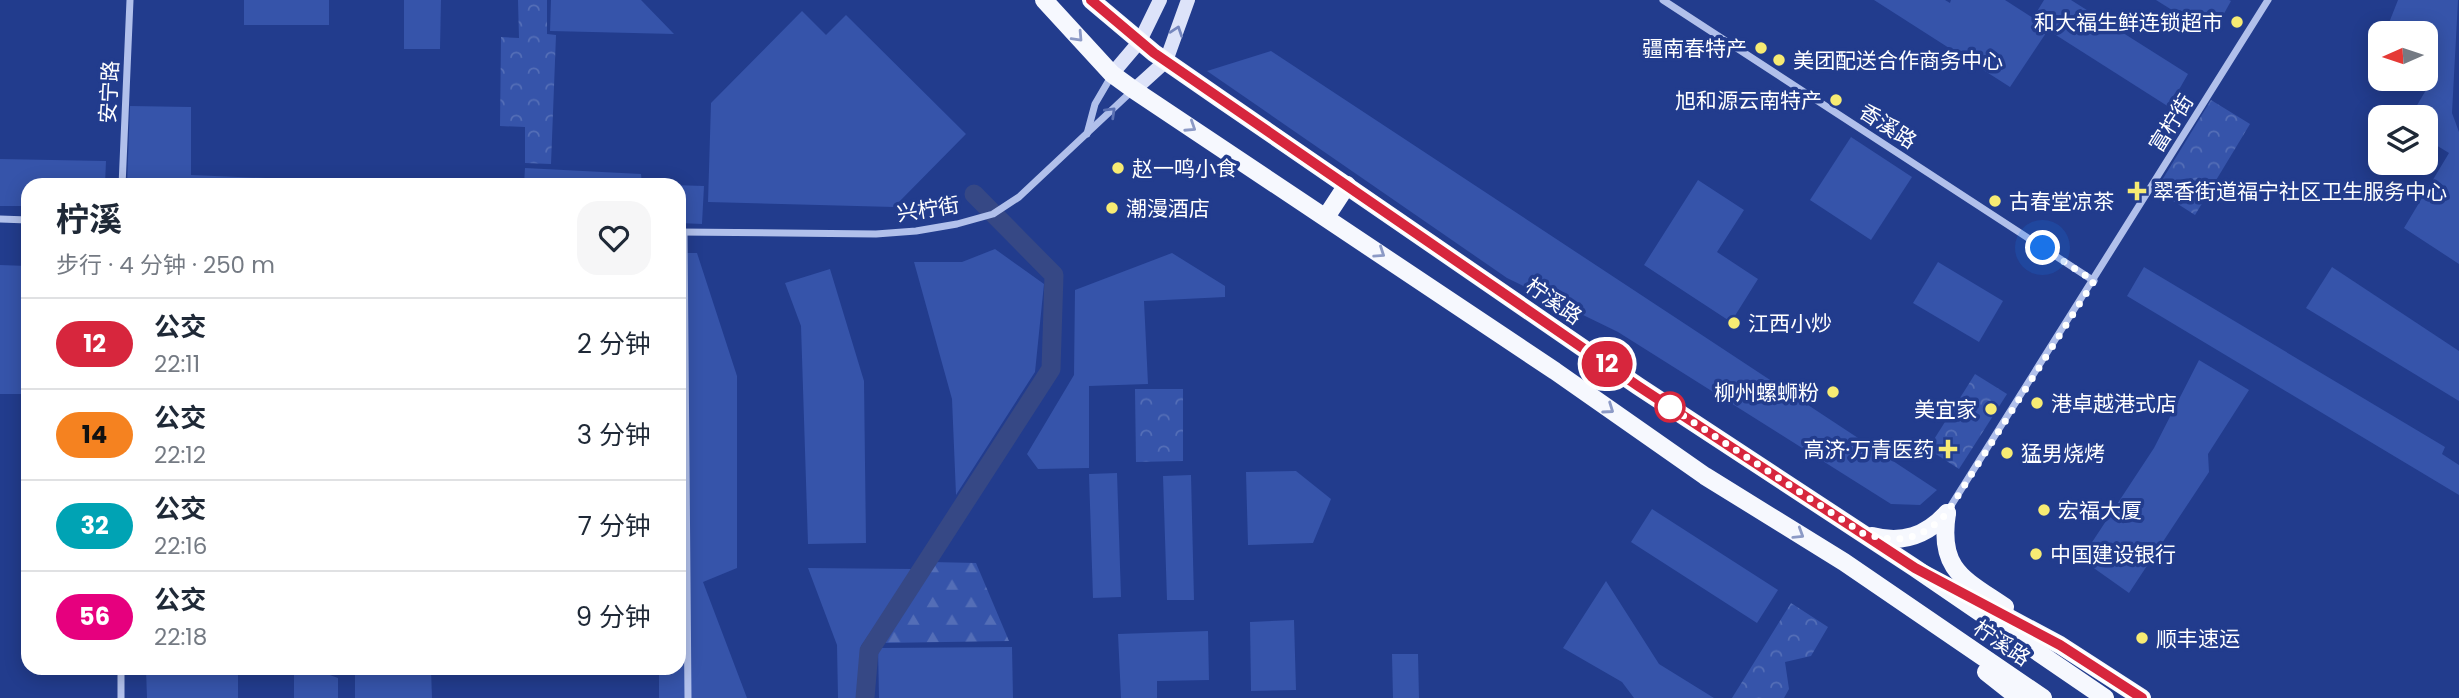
<!DOCTYPE html>
<html lang="zh">
<head>
<meta charset="utf-8">
<style>
	body { margin:0; font-family:Poppins,"Noto Sans SC",sans-serif; background:#f6f6f7; color:#1f2937; height:100vh; display:flex; flex-direction:column; font-size:26px; white-space:nowrap }
	* { box-sizing:border-box; margin:0 }
	p { font-size:23px; color:#747a83 }
	.icon { flex:none; width:38px; height:38px; fill:none; stroke:currentColor; stroke-width:2; stroke-linecap:round; stroke-linejoin:round }
	.map { position:relative; flex:1; overflow:hidden }
	.sheet { position:absolute; left:21px; top:178px; width:665px; height:497px; display:flex; flex-direction:column; background:#fff; border-radius:21px; box-shadow:0 4px 18px #0003 }
	.sheet>* { flex:none }
	.badge { padding:0 14px; border-radius:23px; font-size:24px; line-height:46px }
	.needle { width:46px; rotate:267deg }
	.tools { position:absolute; left:2368px; top:21px; display:grid; gap:14px }
	.tools a { display:grid; place-items:center; width:70px; height:70px; border-radius:14px; background:#fff; box-shadow:0 4px 18px #0003; font-size:35px }
	.you { position:absolute; width:35px; height:35px; margin:-18px; border:5px solid #fff; border-radius:50%; background:#1a73e8; box-shadow:0 0 0 10px #1a73e833 }
	.map>.badge { position:absolute; translate:-50% -50%; box-shadow:0 0 0 4px #fff }
	.round { display:grid; place-items:center; flex:none; width:74px; height:74px; border-radius:21px; background:#f6f6f7 }
	.summary { display:flex; align-items:center; justify-content:space-between; height:119px; padding:0 35px }
	h1 { font-size:33px; font-weight:700; line-height:52px }
	ul { padding:0; list-style:none }
	li { display:flex; align-items:center; gap:21px; height:91px; padding:0 35px; border-top:2px solid #e0e1e3 }
	li div { flex:1 }
	li b { display:block; font-size:26px }
	li em { font-style:normal }
	li .badge { min-width:77px; font-weight:700; text-align:center }
	.map>svg:first-child { display:block }
</style>
</head>
<body>
<div class="map">
<svg width="2459" height="698" viewBox="0 0 2459 698">
	<defs>
		<pattern id="forest-firs" width="22" height="20" patternUnits="userSpaceOnUse" patternTransform="scale(1.75)"><rect width="22" height="20" fill="#3654aa"/><path d="M5 1l3.5 6h-7zM16 11l3.5 6h-7z" fill="#546eb7"/></pattern>
		<pattern id="park-crowns" width="20" height="18" patternUnits="userSpaceOnUse" patternTransform="scale(1.75)"><rect width="20" height="18" fill="#3654aa"/><path d="M2 6a3 3 0 1 1 6 0M12 15a3 3 0 1 1 6 0" fill="none" stroke="#546eb7"/></pattern>
	</defs>
	<rect width="100%" height="100%" fill="#223c8d"/>
	<g fill="#3654aa">
		<rect x="244" y="0" width="85" height="25"/>
		<path d="M404,0H441L440,49H404Z"/>
		<path d="M551,0H641L674,34L550,31Z"/>
		<path d="M1874,0H1945L1950,3L1951,0H2005L2033,18L2044,0H2071L2188,74L2169,107L2048,30L2010,87Z"/>
		<path d="M2156,0H2229L2231,1L2212,35Z"/>
		<path d="M2398,0H2458L2452,113L2459,132V264L2404,228L2449,153L2426,139V117H2410L2426,90L2406,79H2426V33H2385Z"/>
		<path d="M802,11L826,35L846,15L966,134L894,207L708,202L711,103Z"/>
		<path d="M1271,51L1937,490L1920,505L1891,504L1618,332L1507,278L1207,71Z"/>
		<path d="M130,106L191,107V175L436,185H127Z"/>
		<path d="M1851,137L1912,177L1871,240L1810,200Z"/>
		<path d="M0,159L106,161L105,185L28,186V206H0Z"/>
		<path d="M525,168L641,174L642,184L704,186L702,224L679,223V186L524,185Z"/>
		<path d="M1698,180L1744,210L1717,252L1758,279L1731,322L1644,265Z"/>
		<path d="M995,249L1044,284L1035,372L956,495L952,399L914,262H962Z"/>
		<path d="M679,253H697L737,376V568L703,582L747,698H659V669L679,668Z"/>
		<path d="M1172,253L1225,286V297L1144,301L1148,384L1089,386V468L1038,469L1027,454L1074,375L1075,290Z"/>
		<path d="M1938,262L2003,301L1979,342L1913,303Z"/>
		<path d="M0,265L28,266V394H0Z"/>
		<path d="M2144,267L2445,447L2442,454L2459,465V495L2127,296Z"/>
		<path d="M2332,267L2459,351V401L2306,308Z"/>
		<path d="M830,269L864,381L866,543L808,544L801,326L785,283Z"/>
		<path d="M2199,360L2249,390L2208,454L2209,472L2129,593L2081,559L2154,448Z"/>
		<path d="M1296,471L1331,499L1313,543L1248,545L1246,472Z"/>
		<path d="M1117,473L1121,597L1093,598L1089,474Z"/>
		<path d="M1191,475L1194,600H1167L1163,476Z"/>
		<path d="M1652,509L1778,590L1757,623L1631,542Z"/>
		<path d="M808,568L914,569L861,646L857,698H838L837,645Z"/>
		<path d="M1606,581L1659,664L1714,698H1634L1622,682L1563,648Z"/>
		<path d="M1294,620L1296,690L1251,691L1250,622Z"/>
		<path d="M1208,631L1209,680L1157,681V698H1121L1118,634Z"/>
		<path d="M1012,647L1013,698H879L878,648Z"/>
		<path d="M1392,654H1418L1419,698H1393Z"/>
		<path d="M146,669H238V698H147Z"/>
		<path d="M294,669H324L330,675L338,678V698H294Z"/>
		<path d="M365,669H431L432,698H355V674Z"/>
	</g>
	<path fill="url(#forest-firs)" d="M931,562L976,563L1009,641L882,643Z"/>
	<g fill="url(#park-crowns)">
		<path d="M518,0H547V34L556,35L551,164L525,163V127L500,126L501,37L519,38Z"/>
		<path d="M2211,100L2250,124L2195,215L2156,190Z"/>
		<path d="M1975,374L2007,394L1959,469L1928,449Z"/>
		<path d="M1135,389H1183V461L1136,462Z"/>
		<path d="M1791,603L1828,627L1811,656L1785,662L1789,689L1784,698H1732Z"/>
	</g>
	<g fill="none" stroke-linecap="round" stroke-linejoin="round">
		<path stroke="#364885" stroke-width="19" d="M865,698L869,651L1051,369L1054,275L974,194"/>
		<g stroke="#b1c0eb" stroke-width="7">
			<path d="M1663,0L2094,281"/>
			<path d="M1087,134L1095,104L1112,75"/>
			<path d="M122,186L130,0"/>
			<path d="M0,219L28,220"/>
			<path d="M679,232L876,234L916,231L957,224L993,214L1019,197L1133,90"/>
			<path d="M684,232L688,698"/>
			<path d="M1947,512L2268,0"/>
			<path d="M121,668V698"/>
		</g>
		<g stroke="#dde3f9" stroke-width="14">
			<path d="M1112,74L1140,41L1160,0"/>
			<path d="M1134,90L1166,61L1188,0"/>
		</g>
		<g stroke="#f6f8fe" stroke-width="18">
			<path d="M1044,0L1112,74L1134,90L1555,371L1705,476L1844,562L2043,698"/>
			<path d="M1091,0L1154,53L1219,98L1638,386L1915,568L2105,698"/>
			<path d="M1326,217L1347,185"/>
			<path d="M1947,513C1938,570 1964,579 2005,607"/>
			<path d="M1872,536C1902,544 1926,536 1947,513"/>
			<path d="M1989,607L2060,645L2142,698"/>
			<path d="M1986,672L2019,698"/>
		</g>
	</g>
	<defs><path id="oneway-chevron" d="M-2-3.5L2.5 0L-2 3.5" fill="none" stroke-width="1.6" stroke-linecap="round" stroke-linejoin="round" transform="scale(1.75)"/></defs>
	<use stroke="#7687be" href="#oneway-chevron" transform="translate(1177 31) rotate(-71)"/>
	<g stroke="#8c9ac6">
		<use href="#oneway-chevron" transform="translate(1078 37) rotate(47)"/>
		<use href="#oneway-chevron" transform="translate(1191 127) rotate(33)"/>
		<use href="#oneway-chevron" transform="translate(1380 253) rotate(34)"/>
		<use href="#oneway-chevron" transform="translate(1609 409) rotate(35)"/>
		<use href="#oneway-chevron" transform="translate(1799 534) rotate(32)"/>
	</g>
	<use stroke="#5b71b3" href="#oneway-chevron" transform="translate(1111 112) rotate(-44)"/>
	<g fill="none" stroke-linecap="round" stroke-linejoin="round">
		<defs>
			<path id="line" d="M1091,0L1154,53L1638,386L1915,568L2060,645L2142,698"/>
		</defs>
		<use href="#line" stroke="#fff" stroke-width="16"/>
		<use href="#line" stroke="#d7263d" stroke-width="10"/>
		<path stroke="#fff" stroke-width="7" stroke-dasharray="0 12.6" d="M1670,407L1661,401L1864,534C1899,543 1921,541 1947,513L2094,281L2043,248"/>
	</g>
	<g fill="#f7eb73" stroke="#223c8d" stroke-width="2.5">
		<circle cx="2237" cy="22" r="7"/>
		<circle cx="1761" cy="48" r="7"/>
		<circle cx="1779" cy="60" r="7"/>
		<circle cx="1836" cy="100" r="7"/>
		<circle cx="1118" cy="168" r="7"/>
		<path d="M2133.5 180.5h7v7h7v7h-7v7h-7v-7h-7v-7h7z"/>
		<circle cx="1995" cy="201" r="7"/>
		<circle cx="1112" cy="208" r="7"/>
		<circle cx="1734" cy="323" r="7"/>
		<circle cx="1833" cy="392" r="7"/>
		<circle cx="2037" cy="403" r="7"/>
		<circle cx="1991" cy="409" r="7"/>
		<path d="M1944.5 438.5h7v7h7v7h-7v7h-7v-7h-7v-7h7z"/>
		<circle cx="2007" cy="453" r="7"/>
		<circle cx="2044" cy="510" r="7"/>
		<circle cx="2036" cy="554" r="7"/>
		<circle cx="2142" cy="638" r="7"/>
	</g>
	<circle fill="#fff" stroke="#d7263d" stroke-width="3.5" cx="1670" cy="407" r="14"/>
	<g text-anchor="middle" dominant-baseline="central" stroke-width="7" stroke-linejoin="round" paint-order="stroke">
		<g font-size="21" fill="#fff" stroke="#223c8d" text-anchor="start">
			<text x="2223" y="22" text-anchor="end">和大福生鲜连锁超市</text>
			<text x="1747" y="48" text-anchor="end">疆南春特产</text>
			<text x="1793" y="60">美团配送合作商务中心</text>
			<text x="1822" y="100" text-anchor="end">旭和源云南特产</text>
			<text x="1132" y="168">赵一鸣小食</text>
			<text x="2153" y="191">翠香街道福宁社区卫生服务中心</text>
			<text x="2009" y="201">古春堂凉茶</text>
			<text x="1126" y="208">潮漫酒店</text>
			<text x="1748" y="323">江西小炒</text>
			<text x="1819" y="392" text-anchor="end">柳州螺蛳粉</text>
			<text x="2051" y="403">港卓越港式店</text>
			<text x="1977" y="409" text-anchor="end">美宜家</text>
			<text x="1934" y="449" text-anchor="end">高济·万青医药</text>
			<text x="2021" y="453">猛男烧烤</text>
			<text x="2058" y="510">宏福大厦</text>
			<text x="2050" y="554">中国建设银行</text>
			<text x="2156" y="638">顺丰速运</text>
		</g>
		<g font-size="21" fill="#fff" stroke="#223c8d">
			<text transform="translate(109 92) rotate(-87)">安宁路</text>
			<text transform="translate(2171 123) rotate(-58)">富柠街</text>
			<text transform="translate(1888 126) rotate(33)">香溪路</text>
			<text transform="translate(928 209) rotate(-9)">兴柠街</text>
			<text transform="translate(1554 301) rotate(35)">柠溪路</text>
			<text transform="translate(2002 643) rotate(34)">柠溪路</text>
		</g>
	</g>
</svg>
<div class="tools">
<a><svg class="needle" viewBox="-14 -14 28 28"><path d="M0-13l5 13h-10z" fill="#e53935"/><path d="M0 13l5-13h-10z" fill="#747a83"/></svg></a>
<a><svg class="icon" aria-label="layers" viewBox="0 0 24 24"><path d="M12 4l9 5-9 5-9-5zM3 14l9 5 9-5"/></svg></a>
</div>
<div class="you" style="left:2043px;top:248px"></div>
<b class="badge" style="left:1607px;top:364px;background:#d7263d;color:#fff">12</b>
<section class="sheet">
<div class="summary"><div><h1>柠溪</h1><p>步行 · 4 分钟 · 250 m</p></div><a class="round"><svg class="icon" aria-label="heart" viewBox="0 0 24 24"><path d="M12 20l-8-8c-3-5 5-10 8-4 3-6 11-1 8 4z"/></svg></a></div>
<ul>
<li><span class="badge" style="background:#d7263d;color:#fff">12</span><div><b>公交</b><p>22:11</p></div><em>2 分钟</em></li>
<li><span class="badge" style="background:#f58220;color:#111">14</span><div><b>公交</b><p>22:12</p></div><em>3 分钟</em></li>
<li><span class="badge" style="background:#00a3b4;color:#fff">32</span><div><b>公交</b><p>22:16</p></div><em>7 分钟</em></li>
<li><span class="badge" style="background:#e6007e;color:#fff">56</span><div><b>公交</b><p>22:18</p></div><em>9 分钟</em></li>
</ul>
</section>
</div>
</body>
</html>
